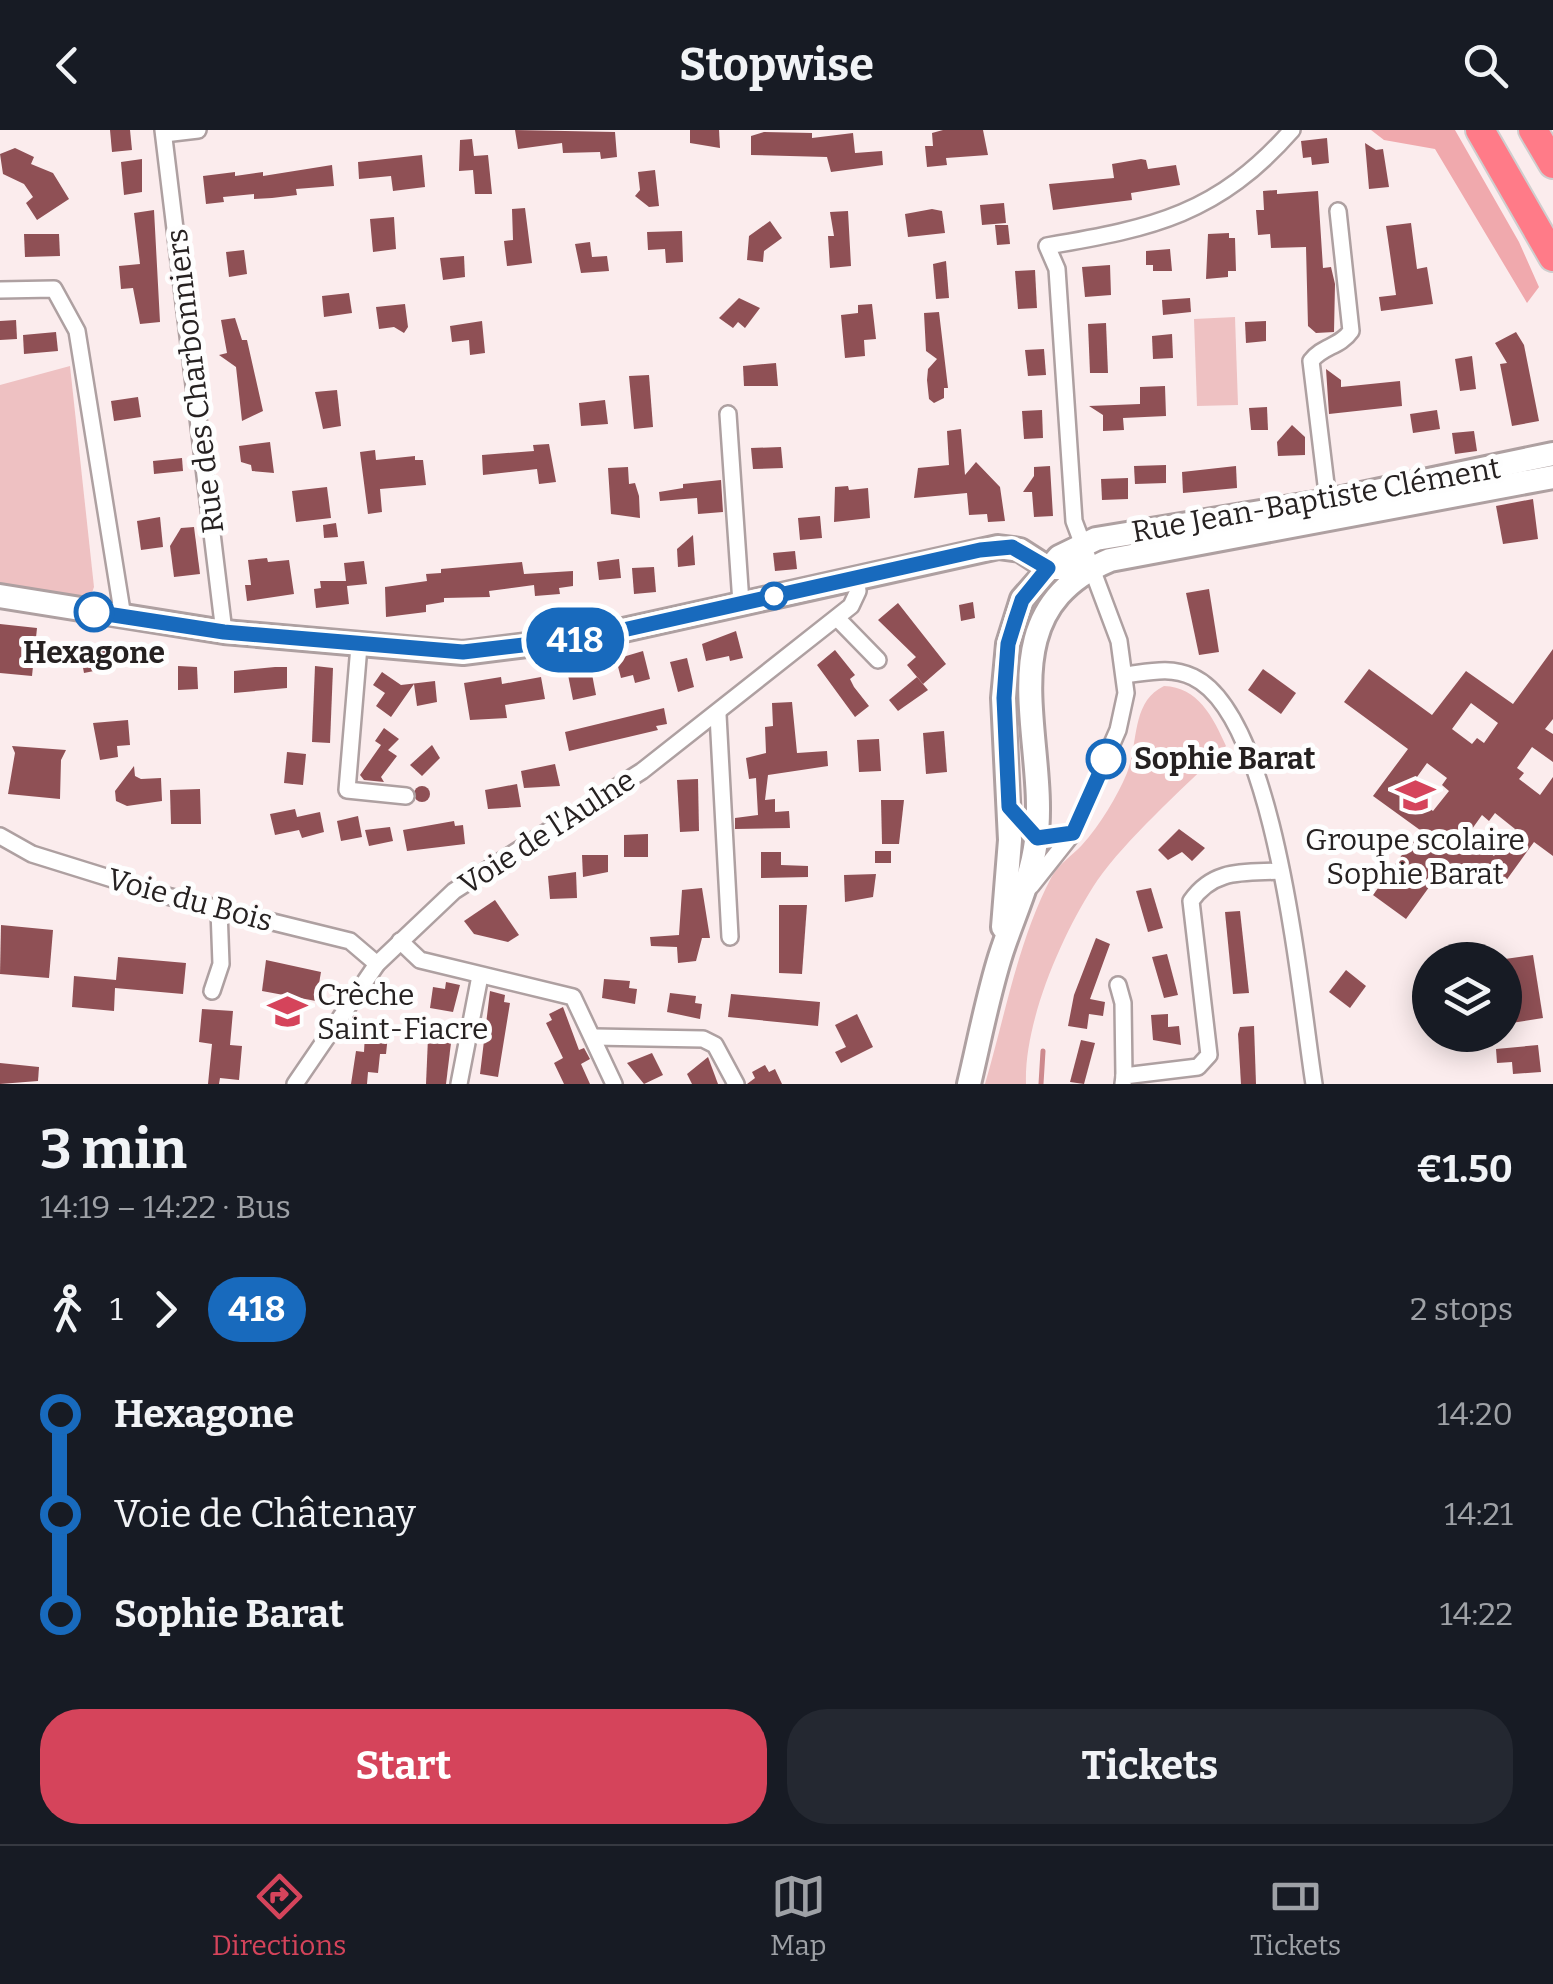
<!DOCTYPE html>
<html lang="en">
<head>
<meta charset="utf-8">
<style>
	body { margin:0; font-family:Bitter,serif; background:#242831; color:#f1f3f6; height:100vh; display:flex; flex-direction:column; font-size:38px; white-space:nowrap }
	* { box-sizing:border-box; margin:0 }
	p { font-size:32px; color:#9ea1a6 }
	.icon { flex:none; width:55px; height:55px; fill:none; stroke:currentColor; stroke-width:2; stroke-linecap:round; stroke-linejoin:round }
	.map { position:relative; height:954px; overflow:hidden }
	.side { display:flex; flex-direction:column; background:#171b24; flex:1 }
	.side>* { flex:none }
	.badge { padding:0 20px; border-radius:32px; font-size:35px; line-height:65px }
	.tools { position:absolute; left:1412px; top:812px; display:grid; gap:20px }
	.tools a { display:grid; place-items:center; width:110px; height:110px; border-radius:50%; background:#171b24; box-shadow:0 5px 25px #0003; font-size:50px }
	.map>.badge { position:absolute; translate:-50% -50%; box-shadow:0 0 0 5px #fff }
	.legs { display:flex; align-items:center; gap:15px; height:110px; padding:0 40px; font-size:32px }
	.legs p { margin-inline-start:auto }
	.headline { display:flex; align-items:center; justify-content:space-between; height:170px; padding:0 40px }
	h1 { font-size:55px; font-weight:700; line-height:75px }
	.primary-button { display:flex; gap:20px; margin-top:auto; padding:20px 40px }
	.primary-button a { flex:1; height:115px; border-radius:40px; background:#d5445b; color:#fff; font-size:40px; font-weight:700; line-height:115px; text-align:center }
	.primary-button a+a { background:#242831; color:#f1f3f6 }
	ul { padding:0 40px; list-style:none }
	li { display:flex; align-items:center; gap:35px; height:100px; font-size:38px }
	li i { display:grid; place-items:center; width:15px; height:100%; margin:0 12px; background:currentColor }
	li i::after { content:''; width:25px; height:25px; margin:-12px; border:8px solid; border-radius:50%; background:#171b24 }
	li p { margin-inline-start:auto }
	li:first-child i { background:linear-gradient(#0000 50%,currentColor 0) }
	li:last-child i { background:linear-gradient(currentColor 50%,#0000 0) }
	header { display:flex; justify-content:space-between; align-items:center; height:130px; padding:0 40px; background:#171b24; font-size:45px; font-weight:700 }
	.dock { display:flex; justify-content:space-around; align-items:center; height:140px; border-top:2px solid #363941; background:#171b24; font-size:28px; color:#9ea1a6 }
	.dock a { display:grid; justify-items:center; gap:5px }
	.dock .on { color:#d5445b }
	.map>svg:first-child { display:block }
</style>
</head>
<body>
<header><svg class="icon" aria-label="back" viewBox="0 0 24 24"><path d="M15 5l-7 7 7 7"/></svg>Stopwise<svg class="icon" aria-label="search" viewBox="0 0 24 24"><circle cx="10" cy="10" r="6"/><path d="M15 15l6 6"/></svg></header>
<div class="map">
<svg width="1553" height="954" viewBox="0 0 1553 954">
	<rect width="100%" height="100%" fill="#fbeced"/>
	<g fill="#eec1c2">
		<path d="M1235,187L1238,275L1197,276L1194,189Z"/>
		<path d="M70,236L94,457L90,468L0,456V255Z"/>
		<path d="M1164,556C1198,557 1213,587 1226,616C1187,655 1121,713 1093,757C1060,809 1024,893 1026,954H985C1005,886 1018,811 1051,748C1059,733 1071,727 1082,715C1100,695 1117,667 1127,643C1139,611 1131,572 1164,556Z"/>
	</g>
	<path fill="#f0a9ad" d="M1371,0H1455L1519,112L1539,157L1527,173L1435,19L1384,10Z"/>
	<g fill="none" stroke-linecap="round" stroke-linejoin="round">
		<path stroke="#cd898d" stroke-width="5" d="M1041,954L1043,921"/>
	</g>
	<g fill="#8f5055" fill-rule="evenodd">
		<path d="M110,0H130L132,20L112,22Z"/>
		<path d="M515,0L615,2L617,27L601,29L600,22L563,23L562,13L518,19Z"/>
		<path d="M690,0H719L720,18L690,13Z"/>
		<path d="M943,0H983L988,25L946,28L947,35L927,37L925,16H933L932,3Z"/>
		<path d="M764,2L812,3V8L853,3L855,23L882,21L883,35L831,42L827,27L751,25V6Z"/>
		<path d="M1327,8L1329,33L1312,35L1311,27L1303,28L1301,11Z"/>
		<path d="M472,9L474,26L488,25L492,64H475L473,40L459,41L460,10Z"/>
		<path d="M1365,13L1376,20L1383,19L1389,57L1369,59Z"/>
		<path d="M15,18L34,27L31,34L53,43L69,69L37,90L26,73L33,67L24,54L3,44L0,24Z"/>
		<path d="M422,25L425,57L393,61L391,46L359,49L358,32Z"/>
		<path d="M142,29V62L124,65L121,32Z"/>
		<path d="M1141,29L1146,30L1148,39L1176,35L1180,55L1131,63L1132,70L1053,80L1049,54L1114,48L1112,34Z"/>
		<path d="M332,35L334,56L296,59L297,65L272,68L254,69V64L223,67L224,72L206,74L203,46L235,42V46L263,42V46Z"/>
		<path d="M655,40L659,76L649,77L635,66L640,60L638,42Z"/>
		<path d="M1277,60V64L1318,61L1323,138L1331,137L1335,154L1334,202L1316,203L1308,196L1306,117L1271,118L1270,104L1258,105L1256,80H1264L1263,61Z"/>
		<path d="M1004,73L1006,93L982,95L980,75Z"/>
		<path d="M525,78L532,133L507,136L504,111L513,110L512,79Z"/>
		<path d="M932,79L942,81L945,103L908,107L905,84Z"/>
		<path d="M154,80L160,192L140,194L133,158L121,159L119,136L140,134L134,83Z"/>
		<path d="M848,81L851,136L830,138L828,106H834L830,82Z"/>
		<path d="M394,87L396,119L373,122L370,89Z"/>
		<path d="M770,91L782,108L764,121L763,132L747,130L749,106Z"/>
		<path d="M1411,93L1417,139L1427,137L1433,174L1381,181L1379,167L1396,165L1386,96Z"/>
		<path d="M995,95H1008L1010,114L997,115Z"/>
		<path d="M682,101L683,132L666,133L665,119L648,120L647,102Z"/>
		<path d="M1229,103V108H1235L1236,141H1228V147L1206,149L1208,104Z"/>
		<path d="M24,104H59L60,126L25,127Z"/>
		<path d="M590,112L592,127L607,126L609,141L581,143L575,114Z"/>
		<path d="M1170,119L1172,141H1153V135H1146V121Z"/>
		<path d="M244,120L247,144L229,147L226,122Z"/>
		<path d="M464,126L465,147L443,150L440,128Z"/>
		<path d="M946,131L949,168L936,169L933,134Z"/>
		<path d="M1110,135L1111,165L1085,167L1082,137Z"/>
		<path d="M1035,140L1037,178L1018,179L1015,141Z"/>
		<path d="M349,163L352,183L324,187L322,166Z"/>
		<path d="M739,168L760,178L745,198L738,192L733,198L719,188Z"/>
		<path d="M1190,168L1191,182L1163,185L1162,170Z"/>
		<path d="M405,174L408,197L404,203L394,197L379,199L376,177Z"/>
		<path d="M872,174L876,209L864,210L865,226L845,228L841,185L858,183V175Z"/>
		<path d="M939,182L948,258H944V268L934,273L929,269L927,250L928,239L937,229L926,221L924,183Z"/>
		<path d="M235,188L242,210H247L263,281L242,291L236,237L219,225L227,223L221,190Z"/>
		<path d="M16,190L17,209L0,210V191Z"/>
		<path d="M482,191L485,223L470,225L469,210L452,212L450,196Z"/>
		<path d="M1266,191V211L1246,213L1245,192Z"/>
		<path d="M1106,193L1108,243H1090L1088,194Z"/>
		<path d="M56,202L58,221L24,224L23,205Z"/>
		<path d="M1516,202L1524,215L1539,291L1512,296L1500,234L1507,233L1495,213Z"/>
		<path d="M1172,204L1173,228L1153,229L1152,206Z"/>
		<path d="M1044,219L1046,245L1028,246L1025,220Z"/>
		<path d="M1472,226L1476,259L1460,261L1455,229Z"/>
		<path d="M776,233L778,256H744L743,236Z"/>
		<path d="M1326,239L1341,250V257L1400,251L1402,276L1329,284Z"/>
		<path d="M649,245L653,297L634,299L629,246Z"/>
		<path d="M1165,256L1166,286L1123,288L1124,300L1103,301V285L1089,276L1140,274V257Z"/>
		<path d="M337,260L341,296L323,299L315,262Z"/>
		<path d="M138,267L141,287L114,291L111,271Z"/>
		<path d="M605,270L608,294L581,296L579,273Z"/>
		<path d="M1267,277L1268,300H1251L1249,278Z"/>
		<path d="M1042,280L1043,308L1024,309L1022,281Z"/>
		<path d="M1437,280L1440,299L1413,303L1410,284Z"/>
		<path d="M1292,295L1305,307V325L1278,326L1277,312Z"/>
		<path d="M961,299L965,345L976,332L1000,357L1005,391L988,392L987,384L969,385L967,363L914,368L918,338L949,335L947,301Z"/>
		<path d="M1474,301L1477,321L1455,324L1452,303Z"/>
		<path d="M270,312L274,343L252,341L251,335L241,332L239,316Z"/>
		<path d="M549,314L556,352L539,354L537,339L483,345L482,325L534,321L533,315Z"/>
		<path d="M781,317L783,338L753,339L751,318Z"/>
		<path d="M375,320L376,330L415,326V330H423L426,355L380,359L382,382L368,384L360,322Z"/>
		<path d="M182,328L183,341L154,344L153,331Z"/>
		<path d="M1166,335V353L1135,354L1134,336Z"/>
		<path d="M1050,336L1053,386L1034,387L1032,362H1023L1034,346V337Z"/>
		<path d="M1236,336L1237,358L1183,363L1182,342Z"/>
		<path d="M628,337L629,354L635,353L639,366L640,388L611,384L608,338Z"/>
		<path d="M1128,348V369L1102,370L1101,349Z"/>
		<path d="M721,350L723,382L698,384L697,368L660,371L659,362L683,358V354Z"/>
		<path d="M848,356L849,360L868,358L870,388L834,392L835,357Z"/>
		<path d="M327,357L331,388L296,392L292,361Z"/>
		<path d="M1533,369L1538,409L1503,414L1496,376Z"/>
		<path d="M820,386L822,408L800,410L798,388Z"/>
		<path d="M160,387L163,417L141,420L137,391Z"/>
		<path d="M336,393L338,407L324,408L323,395Z"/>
		<path d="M194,397L200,444L174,447L170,416L181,398Z"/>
		<path d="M693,405L695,435L678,437L677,419Z"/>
		<path d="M795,421L797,439L775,441L773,423Z"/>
		<path d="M267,428L268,432L289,430L294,464L247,471L245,455H251L248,430Z"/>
		<path d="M619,429L621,448L599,450L597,432Z"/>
		<path d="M364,431L367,454L347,456L349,474L316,478L314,459L321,458L320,451H346L344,433Z"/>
		<path d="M522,432L524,444L573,441V456L559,458L560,464L535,466L534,455L489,461L490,467L444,468V472L426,475V482L386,487L385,457L427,451L426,444L441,443V439Z"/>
		<path d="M654,437L656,462L634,464L632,438Z"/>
		<path d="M1209,459L1219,522L1199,525L1186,463Z"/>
		<path d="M973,472L975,488L961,491L959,475Z"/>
		<path d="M898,473L946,534L923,554L907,535L916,527L878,490Z"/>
		<path d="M0,494L37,498L32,546L0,543Z"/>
		<path d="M736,501L743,528L730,531L729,526L706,531L702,514Z"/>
		<path d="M110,512L114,537L84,543L80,521Z"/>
		<path d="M1553,519V589L1545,599L1553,604V632L1532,617L1517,638L1524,643L1519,649L1540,665L1553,647V726L1534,712L1500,759L1472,738L1440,742L1406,789L1373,765L1420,700L1373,666L1408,619L1344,572L1369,539L1432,585L1466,541L1513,574ZM1471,573L1498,593L1484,613L1477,608L1472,614L1452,599ZM1427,633L1447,648L1442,655L1449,661L1433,681L1407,661ZM1495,683L1515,699L1494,726L1467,706L1482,685L1489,691Z"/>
		<path d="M835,520L855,545L850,549L854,557L869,576L855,587L817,535Z"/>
		<path d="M643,521L650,549L635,553L633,545L621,548L616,529Z"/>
		<path d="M687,528L694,557L678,562L670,532Z"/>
		<path d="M178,536L197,537L198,559L178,560Z"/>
		<path d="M315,536L333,538L330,613L312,612Z"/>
		<path d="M275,537H287V558L234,563V541Z"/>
		<path d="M582,538L591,539L596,565L573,570L567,540Z"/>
		<path d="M1263,539L1296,563L1281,584L1248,560Z"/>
		<path d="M382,542L401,555L435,551L437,572L417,576L414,554L391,587L376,576L385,563L373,555Z"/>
		<path d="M501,547L502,554L541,547L545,569L505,575L507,588L470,590L464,553Z"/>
		<path d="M917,547L928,560L898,581L889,570Z"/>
		<path d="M792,572L797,623L827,621L828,636L768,645L765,670L775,669V682L789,681L790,698L735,699V688L758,685L756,648L749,649L746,628L766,623L765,597L773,596L772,573Z"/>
		<path d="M664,578L667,594L656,596L658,600L569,621L565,602Z"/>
		<path d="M128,590L130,615L117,616L118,627L100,630L93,593Z"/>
		<path d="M384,598L399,609L388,620L397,626L381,647L384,652L364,650L360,645L381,615L375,611Z"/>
		<path d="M944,601L947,642L926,644L923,603Z"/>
		<path d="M879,609L881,641L859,642L857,610Z"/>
		<path d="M432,615L440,628L422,646L410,635Z"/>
		<path d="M12,616L66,620L61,630L60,669L8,664L15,623Z"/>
		<path d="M287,622L306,624L303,655L284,653Z"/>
		<path d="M555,634L560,656L524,658L521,641Z"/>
		<path d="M134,636L135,646L141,649L161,648L162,671L127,676L116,671L115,661Z"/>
		<path d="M698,649L699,701L680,702L677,650Z"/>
		<path d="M517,654L521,677L488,679L485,660Z"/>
		<circle cx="422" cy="664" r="8"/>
		<path d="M200,659L201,694H171L170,660Z"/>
		<path d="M881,670H904L899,714H882Z"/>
		<path d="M295,679L297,687L320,682L324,702L302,708L299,700L275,705L270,684Z"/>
		<path d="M358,686L362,707L341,711L337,691Z"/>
		<path d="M454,691L455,696L463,695L465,714L407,721L403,700Z"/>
		<path d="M390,697L393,711L369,716L365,700Z"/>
		<path d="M1179,699L1205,718L1192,731L1182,722L1168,730L1158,720Z"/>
		<path d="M648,704V727H624V705Z"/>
		<rect x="875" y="721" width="16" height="12"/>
		<path d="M761,722H781V735L808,736V747L761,748Z"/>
		<path d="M582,725H608V742L583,747Z"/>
		<path d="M576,742L577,768L550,769L548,746Z"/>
		<path d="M876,744L873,767L845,772L844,745Z"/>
		<path d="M702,758L710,808H702L696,831L678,833L677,817L651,816L650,807L679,805L682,760Z"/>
		<path d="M1151,758L1163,798L1148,802L1136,761Z"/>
		<path d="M495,770L519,805L508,812L474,804L464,791Z"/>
		<path d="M779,775H807L802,844L779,843Z"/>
		<path d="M1240,781L1249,863L1233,864L1225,782Z"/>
		<path d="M1,795L53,800L49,848L0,844Z"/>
		<path d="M1096,808L1110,814L1090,869L1105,872L1103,886L1089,884L1087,899L1068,896L1074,865Z"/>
		<path d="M1167,824L1178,865L1164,868L1152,827Z"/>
		<path d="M1533,825L1543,888L1505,894V829Z"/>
		<path d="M118,827L186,833L183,864L115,858L114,881L72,877L74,846L116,850Z"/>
		<path d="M266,830L321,842L316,871L262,861Z"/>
		<path d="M1346,840L1366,856L1350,878L1329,862Z"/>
		<path d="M604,849L630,851L629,858L637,859L635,874L602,868Z"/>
		<path d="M446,852L460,855L453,882L430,878L433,857L445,859Z"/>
		<path d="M490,861L505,865L504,872L510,873L498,947L480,944Z"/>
		<path d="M670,863L696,866L695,873L702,874L700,889L667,882Z"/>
		<path d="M731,864L820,872L818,896L728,887Z"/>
		<path d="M563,877L579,920L584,918L590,929L581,934L590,954H564L554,933L563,928L546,893L552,890L549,884Z"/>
		<path d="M202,879L233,881L230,915L242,916L239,950L220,948L219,954H208L212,914L199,912Z"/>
		<path d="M857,884L873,917L841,933L835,922L846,917L835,895Z"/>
		<path d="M1168,884V897L1179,896L1181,915L1153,910L1151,885Z"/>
		<path d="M1254,896L1256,954H1241L1238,904L1240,897Z"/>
		<path d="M365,903L388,905L386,924H380L378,943L368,942L367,954H351L356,921L364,922Z"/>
		<path d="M428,908L451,913L446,954H426Z"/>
		<path d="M1081,910L1095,913L1084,954L1070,952Z"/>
		<path d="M1538,915L1541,942L1513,944L1512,932L1497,933L1496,919Z"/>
		<path d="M652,923L663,945L644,954L627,933Z"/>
		<path d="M708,927L718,954H692L687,944Z"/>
		<path d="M0,933L39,937L38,951L0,954Z"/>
		<path d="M765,935L769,942L775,939L782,954H747L755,948L752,942Z"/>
	</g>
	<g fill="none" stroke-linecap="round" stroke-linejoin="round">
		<defs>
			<g id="street">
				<path d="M163,0L224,502"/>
				<path d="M164,4L198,0"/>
				<path d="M0,160L54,159L77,201L123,487"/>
				<path d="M728,284L741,473"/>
				<path d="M1328,371L1311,231C1322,216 1340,217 1351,201L1338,81"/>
				<path d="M837,488L878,530"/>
				<path d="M359,516L347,660L406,666"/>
				<path d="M1125,545C1149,542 1171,536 1193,547C1277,587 1300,866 1314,954"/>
				<path d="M718,585L730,807"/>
				<path d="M1009,677L1037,708L1073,703L1118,600L1126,563L1119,511L1074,391L1057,139L1047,116C1154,98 1218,84 1292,0"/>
				<path d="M0,706L32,724L167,766L350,811L377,834"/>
				<path d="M1031,756L1073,703"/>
				<path d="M400,811L420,830L573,867L614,954"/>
				<path d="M1118,855L1123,873L1124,946"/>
				<path d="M212,861L221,834L219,780"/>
				<path d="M594,907L703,909L715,915L736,954"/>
				<path d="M295,954L377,834L454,761L642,641L851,476L858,461L856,447"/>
				<path d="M459,954L480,846"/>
				<path d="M1123,954L1124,946L1198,937L1209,925L1191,771C1214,738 1244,743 1281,741"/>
			</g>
			<g id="secondary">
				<path d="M0,466L224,502L463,523L592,507L998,417L1020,420L1048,438H1090"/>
				<path d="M1003,797L1010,710L1003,568L1008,514L1022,469L1059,427L1096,409L1328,371L1553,324"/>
				<path d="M969,954C979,912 987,869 1000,827C1012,788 1031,752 1036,711C1050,611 982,484 1110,430L1553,347"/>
			</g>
			<g id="highway">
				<path d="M1480,0L1553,127"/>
				<path d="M1533,0L1553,34"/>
			</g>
		</defs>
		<use href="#street" stroke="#aea0a1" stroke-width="20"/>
		<use href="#secondary" stroke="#aea0a1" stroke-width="28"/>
		<use href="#highway" stroke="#cfcece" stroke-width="32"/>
		<use href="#street" stroke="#fff" stroke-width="15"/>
		<use href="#secondary" stroke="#fff" stroke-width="22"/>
		<use href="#highway" stroke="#ff7b88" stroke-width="28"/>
	</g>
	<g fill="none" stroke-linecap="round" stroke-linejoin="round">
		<defs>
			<path id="line-1" d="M94,482L224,502L463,522L592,507L980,420L1012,417L1048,438L1022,470L1016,488L1008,514L1004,568L1009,677L1037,708L1073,703L1106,629"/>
		</defs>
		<use href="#line-1" stroke="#fff" stroke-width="22"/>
		<use href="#line-1" stroke="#186abd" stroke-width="15"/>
	</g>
	<defs>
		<symbol id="school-bare" viewBox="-9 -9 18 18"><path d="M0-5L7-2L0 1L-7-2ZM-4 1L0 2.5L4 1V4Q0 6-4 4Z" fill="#d5445b" stroke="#fefefe" stroke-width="2.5" paint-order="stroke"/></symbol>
	</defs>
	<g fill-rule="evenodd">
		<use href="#school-bare" x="1388" y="638" width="55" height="55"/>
		<use href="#school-bare" x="260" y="854" width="55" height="55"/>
	</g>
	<g fill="#fff" stroke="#186abd" stroke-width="5">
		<circle cx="774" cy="466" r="12"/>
		<circle cx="94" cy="482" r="18"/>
		<circle cx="1106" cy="629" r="18"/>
	</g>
	<g text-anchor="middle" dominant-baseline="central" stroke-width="10" stroke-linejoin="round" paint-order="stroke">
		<g font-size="30" fill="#262121" stroke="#fefefe">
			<text transform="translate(195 251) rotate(-97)">Rue des Charbonniers</text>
			<text transform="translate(1316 370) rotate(-10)">Rue Jean-Baptiste Clément</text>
			<text transform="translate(547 702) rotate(-33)">Voie de l'Aulne</text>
			<text transform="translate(190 770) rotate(15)">Voie du Bois</text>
		</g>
		<g font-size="30" font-weight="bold" fill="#262121" stroke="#fefefe">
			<text x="94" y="523">Hexagone</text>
			<text x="1134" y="629" text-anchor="start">Sophie Barat</text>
		</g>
		<g font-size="30" fill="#262121" stroke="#fefefe">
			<text x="1415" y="710">Groupe scolaire<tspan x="1415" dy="34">Sophie Barat</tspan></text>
			<text x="317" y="865" text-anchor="start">Crèche<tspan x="317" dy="34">Saint-Fiacre</tspan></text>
		</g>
	</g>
</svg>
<div class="tools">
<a><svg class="icon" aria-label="layers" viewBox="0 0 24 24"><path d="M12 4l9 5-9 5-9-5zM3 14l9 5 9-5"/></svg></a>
</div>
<b class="badge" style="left:575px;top:510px;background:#186abd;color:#fff">418</b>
</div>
<section class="side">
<div class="headline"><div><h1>3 min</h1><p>14:19 – 14:22 · Bus</p></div><b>€1.50</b></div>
<div class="legs"><svg class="icon" aria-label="walk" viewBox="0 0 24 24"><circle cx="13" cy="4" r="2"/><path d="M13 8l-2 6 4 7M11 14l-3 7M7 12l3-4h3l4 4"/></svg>1<svg class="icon" aria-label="forward" viewBox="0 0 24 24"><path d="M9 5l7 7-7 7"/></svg><b class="badge" style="background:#186abd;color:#fff">418</b><p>2 stops</p></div>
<ul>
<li><i style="color:#186abd"></i><b>Hexagone</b><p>14:20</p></li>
<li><i style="color:#186abd"></i><span>Voie de Châtenay</span><p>14:21</p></li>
<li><i style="color:#186abd"></i><b>Sophie Barat</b><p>14:22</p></li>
</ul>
<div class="primary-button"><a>Start</a><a>Tickets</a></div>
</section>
<nav class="dock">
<a class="on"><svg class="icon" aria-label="directions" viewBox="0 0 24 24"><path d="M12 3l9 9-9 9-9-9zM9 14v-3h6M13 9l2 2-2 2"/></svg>Directions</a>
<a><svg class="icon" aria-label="map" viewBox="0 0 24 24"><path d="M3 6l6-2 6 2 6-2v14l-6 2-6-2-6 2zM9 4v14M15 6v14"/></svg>Map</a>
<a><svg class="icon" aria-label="tickets" viewBox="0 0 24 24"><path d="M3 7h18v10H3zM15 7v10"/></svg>Tickets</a>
</nav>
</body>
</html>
